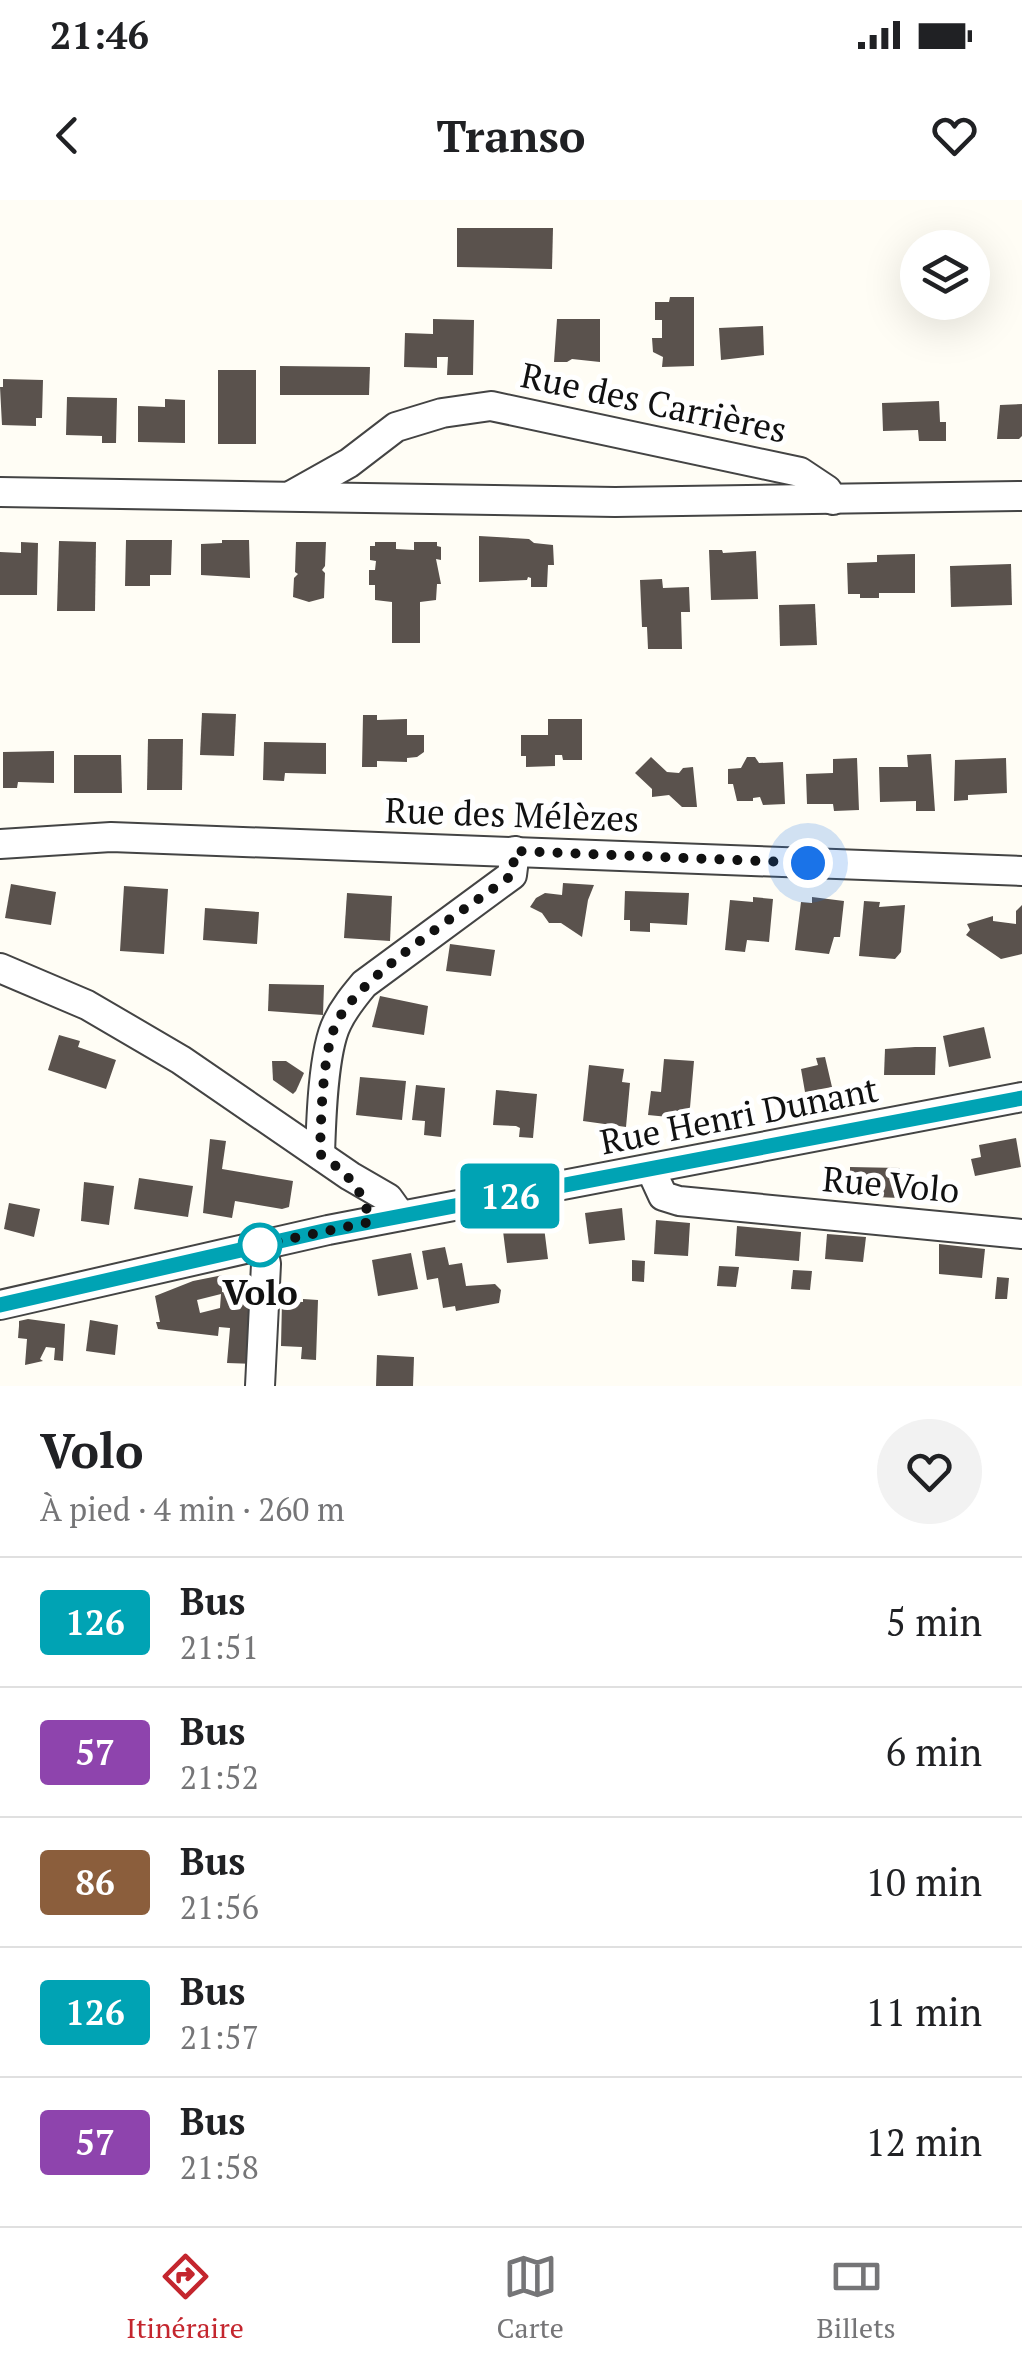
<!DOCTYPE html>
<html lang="fr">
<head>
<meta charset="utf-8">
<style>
	body { margin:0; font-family:"PT Serif",serif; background:#f2f2f2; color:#202124; height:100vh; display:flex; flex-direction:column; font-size:38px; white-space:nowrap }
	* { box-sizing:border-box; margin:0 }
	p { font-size:32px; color:#757577 }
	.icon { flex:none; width:55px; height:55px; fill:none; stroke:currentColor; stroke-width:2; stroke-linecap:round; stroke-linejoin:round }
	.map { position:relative; height:1186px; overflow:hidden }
	.details { display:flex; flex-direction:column; background:#fff; flex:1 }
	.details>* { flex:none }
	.badge { padding:0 20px; border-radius:8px; font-size:35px; line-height:65px }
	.buttons { position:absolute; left:900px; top:30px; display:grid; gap:20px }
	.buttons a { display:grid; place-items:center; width:90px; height:90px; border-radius:50%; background:#fff; box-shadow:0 10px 40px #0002; font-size:50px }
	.you { position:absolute; width:50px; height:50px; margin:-25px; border:8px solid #fff; border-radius:50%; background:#1a73e8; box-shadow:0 0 0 15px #1a73e833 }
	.map>.badge { position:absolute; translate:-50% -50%; box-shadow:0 0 0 5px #fff }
	.round { display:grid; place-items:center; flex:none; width:105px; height:105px; border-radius:52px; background:#f2f2f2 }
	.overview { display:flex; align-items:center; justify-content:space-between; height:170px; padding:0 40px }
	h1 { font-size:48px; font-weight:600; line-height:75px }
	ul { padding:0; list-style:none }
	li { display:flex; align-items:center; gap:30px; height:130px; padding:0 40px; border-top:2px solid #e0e0e0 }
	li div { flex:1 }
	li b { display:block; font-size:38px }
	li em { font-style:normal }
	li .badge { min-width:110px; font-weight:700; text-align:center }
	.status { display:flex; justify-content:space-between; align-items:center; height:70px; padding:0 50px; background:#fff; direction:ltr }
	.status svg { height:28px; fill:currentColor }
	header { display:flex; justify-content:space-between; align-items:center; height:130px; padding:0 40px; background:#fff; font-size:45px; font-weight:600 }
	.dock { display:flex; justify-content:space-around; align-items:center; height:140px; border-top:2px solid #e0e0e0; background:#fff; font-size:28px; color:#757577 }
	.dock a { display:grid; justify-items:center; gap:5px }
	.dock .on { color:#c4262e }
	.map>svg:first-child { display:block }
</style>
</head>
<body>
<div class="status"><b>21:46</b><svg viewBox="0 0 49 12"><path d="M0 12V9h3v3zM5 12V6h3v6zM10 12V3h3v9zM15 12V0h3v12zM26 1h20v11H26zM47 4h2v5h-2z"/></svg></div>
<header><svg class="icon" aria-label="back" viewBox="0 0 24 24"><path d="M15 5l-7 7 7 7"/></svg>Transo<svg class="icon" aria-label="heart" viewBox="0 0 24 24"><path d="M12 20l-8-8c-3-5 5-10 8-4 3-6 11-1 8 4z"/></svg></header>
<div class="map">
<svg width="1022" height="1186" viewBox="0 0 1022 1186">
	<rect width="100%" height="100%" fill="#fffdf5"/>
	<g fill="#5a524d" fill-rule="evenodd">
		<path d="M457,28H553L552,69L457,67Z"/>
		<path d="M670,97H694V166L662,167L663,157L653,152L652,138H662V120H655V102H669Z"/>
		<path d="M433,119L474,120L473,175H447L448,157H437V168L404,167L405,133L433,134Z"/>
		<path d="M557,119H600V162L572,159L567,162H554Z"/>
		<path d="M763,126L764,155L721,160L719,128Z"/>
		<path d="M280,166L370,167L369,195H280Z"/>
		<rect x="218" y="170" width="38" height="74"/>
		<path d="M3,179L43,180L42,218H36V226L2,225L0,187H3Z"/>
		<path d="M67,197L117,198L116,243H102V236L66,235Z"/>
		<path d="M165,199L185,200V243L138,242V206L165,207Z"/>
		<path d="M939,201L940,222H946V241H919L918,230L883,231L882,203Z"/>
		<path d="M1022,204V236L1019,239H997L1000,205Z"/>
		<path d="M479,336L529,339L534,343L553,345L554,365H548L547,387H531V378L528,377L527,380L479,382Z"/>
		<path d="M126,340H172L171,375H150V386H125Z"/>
		<path d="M222,340H249L250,378L201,375V344L222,343Z"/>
		<path d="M59,341L96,342L95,411H57Z"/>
		<path d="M21,342L38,343L37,395H0V352L21,353Z"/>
		<path d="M296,342H326L325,366L322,370L325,373L324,398L309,402L293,397L294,378L298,374L295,372Z"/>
		<path d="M375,342H396V349L414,350V342H437V346L441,347V360L436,359L441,384H437L436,400L420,402V443H392V402L375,400V385H369V370H375L376,361L370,360V346H375Z"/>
		<path d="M709,350H722L723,353L756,351L758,399L711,400Z"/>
		<path d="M915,354V393H879V398H860V394H848L847,363L877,362V355Z"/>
		<path d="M1011,364L1012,405L951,407L950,366Z"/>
		<path d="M662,379L663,388L689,387L690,412H681L682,449H648L647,427H642L640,380Z"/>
		<path d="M815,404L817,445L780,446L779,405Z"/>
		<path d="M202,513L236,514L234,556L200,555Z"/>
		<path d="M363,515H377V520L407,519V535H424V552L417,557L407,558V562L377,561V567H362Z"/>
		<path d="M548,519H582V560H563L562,555H555V566L526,567V556H521V535H548Z"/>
		<path d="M148,539H183L182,590H147Z"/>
		<path d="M264,542L326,543V574L285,573L284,581L263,580Z"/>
		<path d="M54,551V583L18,582L17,588H3V552Z"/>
		<path d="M931,554L935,611H916V601L880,602L879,567H908L907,555Z"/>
		<path d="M74,555H121L122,593H74Z"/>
		<path d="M651,557L667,572L679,573L683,568L693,567L697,607H682L669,595L652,597V589L635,573Z"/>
		<path d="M747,557H755L759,563L783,562L785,604L763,605L760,597L753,598V601H737L733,584H728V569L741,568Z"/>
		<path d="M857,558L859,610L834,611L833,604H807L806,574L833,573V559Z"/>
		<path d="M1006,558L1007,593L968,595V600L954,601L955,560Z"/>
		<path d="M563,683L594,685L588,700L582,737L561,723H549L542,713L530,707L536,698L545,693L562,695Z"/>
		<path d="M11,684L56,692L51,725L5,718Z"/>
		<path d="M124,686L168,689L164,754L120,751Z"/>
		<path d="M625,691L689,693L687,725L650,723V732L630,731V720H624Z"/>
		<path d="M347,693L392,696L390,741L344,738Z"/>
		<path d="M753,697L773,699L769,742L747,740L745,752L725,750L730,700L753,702Z"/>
		<path d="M812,697L844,701L840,737H834L829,754L795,750L801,702L812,703Z"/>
		<path d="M864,701L880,702L879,707L905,705L901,752L895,759L859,756Z"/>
		<path d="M1022,705V754L1001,759L966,735L970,730L967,724L993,716V721L1016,724V711Z"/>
		<path d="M205,708L259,712L257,744L203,740Z"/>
		<path d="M450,744L495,750L491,776L446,771Z"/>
		<path d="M269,784L324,785L323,815L268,811Z"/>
		<path d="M380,796L428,806L424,835L372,827Z"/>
		<path d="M984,827L991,858L949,867L943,836Z"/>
		<path d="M59,835L80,841L78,847L116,860L106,889L48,870Z"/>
		<path d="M915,847H936L935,875H884L885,849Z"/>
		<path d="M825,857L832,887L805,892L801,869L818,865L816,858Z"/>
		<path d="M664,859L694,861L689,919L648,915L651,891L661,892Z"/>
		<path d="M272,861H286L304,873L296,891L293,894L273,880Z"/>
		<path d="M589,865L624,869L622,882L630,883L626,927L583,921Z"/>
		<path d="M360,877L406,881L402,920L356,915Z"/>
		<path d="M416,885L445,888L441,937L424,935L425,921L412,920Z"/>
		<path d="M496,890L537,894L533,938L519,937L520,928L516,926L493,925Z"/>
		<path d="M1016,938L1021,967L975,976L971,959L981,957L979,945Z"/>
		<path d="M210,939L226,941L222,969L293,981L289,1007L282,1009L235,1001L232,1018L203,1013Z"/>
		<path d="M850,967L900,968L899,998L831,995L832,971L850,972Z"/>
		<path d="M139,978L193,986L188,1017L134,1009Z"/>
		<path d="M84,982L114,986L109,1025L81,1021Z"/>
		<path d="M9,1003L40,1009L34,1037L4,1029Z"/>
		<path d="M622,1008L625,1040L589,1044L585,1013Z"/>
		<path d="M656,1020L690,1023L688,1056L654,1054Z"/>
		<path d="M737,1026L801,1032L799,1061L735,1056Z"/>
		<path d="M544,1027L548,1059L507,1063L503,1031Z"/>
		<path d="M827,1034L866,1037L863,1062L825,1059Z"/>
		<path d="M939,1044L985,1049L982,1078L939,1074Z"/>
		<path d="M445,1047L449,1065L462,1063L466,1086L495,1084L501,1090L499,1103L456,1111L455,1106L443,1108L438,1078L427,1080L422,1051Z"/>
		<path d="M411,1053L418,1089L378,1096L372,1060Z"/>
		<path d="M632,1060L645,1061L644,1082L632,1081Z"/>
		<path d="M719,1066L739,1067L736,1087L717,1086Z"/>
		<path d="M793,1070L812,1071L810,1090L791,1089Z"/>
		<path d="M223,1075L222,1092L249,1095L248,1105L260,1106L257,1164L227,1163L230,1128L219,1127L218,1136L158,1129L156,1122H160L155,1096L193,1081ZM221,1094L220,1108L200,1113L197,1100Z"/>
		<path d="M997,1077L1009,1078L1007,1099H995Z"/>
		<path d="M303,1099L318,1100L316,1160L301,1159L302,1147L281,1146L282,1101L303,1102Z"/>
		<path d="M28,1119L65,1124L63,1161L54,1160L55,1148L46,1147L40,1159L43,1161L25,1165L27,1139L18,1138L19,1126V1121Z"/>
		<path d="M90,1120L118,1125L115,1155L86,1151Z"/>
		<path d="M377,1155L414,1157L413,1186H376Z"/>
	</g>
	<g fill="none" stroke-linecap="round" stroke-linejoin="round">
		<defs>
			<g id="minor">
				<path d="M0,292L615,302L1022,296"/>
				<path d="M292,295L349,263L396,227L442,213L491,206L800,272L827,290L833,300"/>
				<path d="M0,644L111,637L1022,671"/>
				<path d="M0,768L87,805L181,860L350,976L388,998L401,1016"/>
				<path d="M320,955C321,921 323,851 337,823C344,808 354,796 364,784L512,675L515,651"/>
				<path d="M651,970L663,996L679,1001L1022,1034"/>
				<path d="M0,1105L328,1030L1022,897"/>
				<path d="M260,1186L266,1064L262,1044"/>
			</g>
		</defs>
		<use href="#minor" stroke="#444" stroke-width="32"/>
		<use href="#minor" stroke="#fff" stroke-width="28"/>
	</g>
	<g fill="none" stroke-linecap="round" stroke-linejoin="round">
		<defs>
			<path id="line" d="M0,1105L328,1030L1022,898"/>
		</defs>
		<use href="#line" stroke="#fff" stroke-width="22"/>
		<use href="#line" stroke="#00a3b4" stroke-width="15"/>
		<path stroke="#111" stroke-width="10" stroke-dasharray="0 18" d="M260,1045L370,1022C362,986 348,975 320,954C321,920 322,854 336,824C357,777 467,709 512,675L515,651L808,663"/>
	</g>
	<circle fill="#fff" stroke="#00a3b4" stroke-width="5" cx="260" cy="1045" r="20"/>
	<g text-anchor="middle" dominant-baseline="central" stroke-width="10" stroke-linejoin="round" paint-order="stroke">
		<g font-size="35" fill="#111" stroke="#fff">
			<text transform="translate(654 202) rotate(12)">Rue des Carrières</text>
			<text transform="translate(512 614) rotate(2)">Rue des Mélèzes</text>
			<text transform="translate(739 915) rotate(-11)">Rue Henri Dunant</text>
			<text transform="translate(891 984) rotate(5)">Rue Volo</text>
		</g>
		<g font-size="35" font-weight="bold" fill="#111" stroke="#fff">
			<text x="260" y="1092">Volo</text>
		</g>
	</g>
</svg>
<div class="buttons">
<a><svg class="icon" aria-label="layers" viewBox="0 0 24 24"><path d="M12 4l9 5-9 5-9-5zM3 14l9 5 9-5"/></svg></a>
</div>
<div class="you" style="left:808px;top:663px"></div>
<b class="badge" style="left:510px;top:996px;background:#00a3b4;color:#fff">126</b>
</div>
<section class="details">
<div class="overview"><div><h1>Volo</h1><p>À pied · 4 min · 260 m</p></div><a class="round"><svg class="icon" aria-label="heart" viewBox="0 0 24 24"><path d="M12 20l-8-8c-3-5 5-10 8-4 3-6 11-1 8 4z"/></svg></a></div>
<ul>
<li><span class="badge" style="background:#00a3b4;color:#fff">126</span><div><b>Bus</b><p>21:51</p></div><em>5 min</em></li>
<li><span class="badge" style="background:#8e44ad;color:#fff">57</span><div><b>Bus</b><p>21:52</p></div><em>6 min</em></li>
<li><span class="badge" style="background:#8b5e3c;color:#fff">86</span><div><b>Bus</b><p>21:56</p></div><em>10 min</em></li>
<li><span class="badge" style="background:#00a3b4;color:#fff">126</span><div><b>Bus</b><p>21:57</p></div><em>11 min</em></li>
<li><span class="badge" style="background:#8e44ad;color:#fff">57</span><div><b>Bus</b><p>21:58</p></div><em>12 min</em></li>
</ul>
</section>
<nav class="dock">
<a class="on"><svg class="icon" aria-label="directions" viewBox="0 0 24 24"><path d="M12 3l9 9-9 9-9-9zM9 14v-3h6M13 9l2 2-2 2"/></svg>Itinéraire</a>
<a><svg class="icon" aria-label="map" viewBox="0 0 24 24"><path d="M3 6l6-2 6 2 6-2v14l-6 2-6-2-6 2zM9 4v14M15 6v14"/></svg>Carte</a>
<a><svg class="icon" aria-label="tickets" viewBox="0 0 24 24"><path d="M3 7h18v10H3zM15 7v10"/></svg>Billets</a>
</nav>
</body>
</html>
